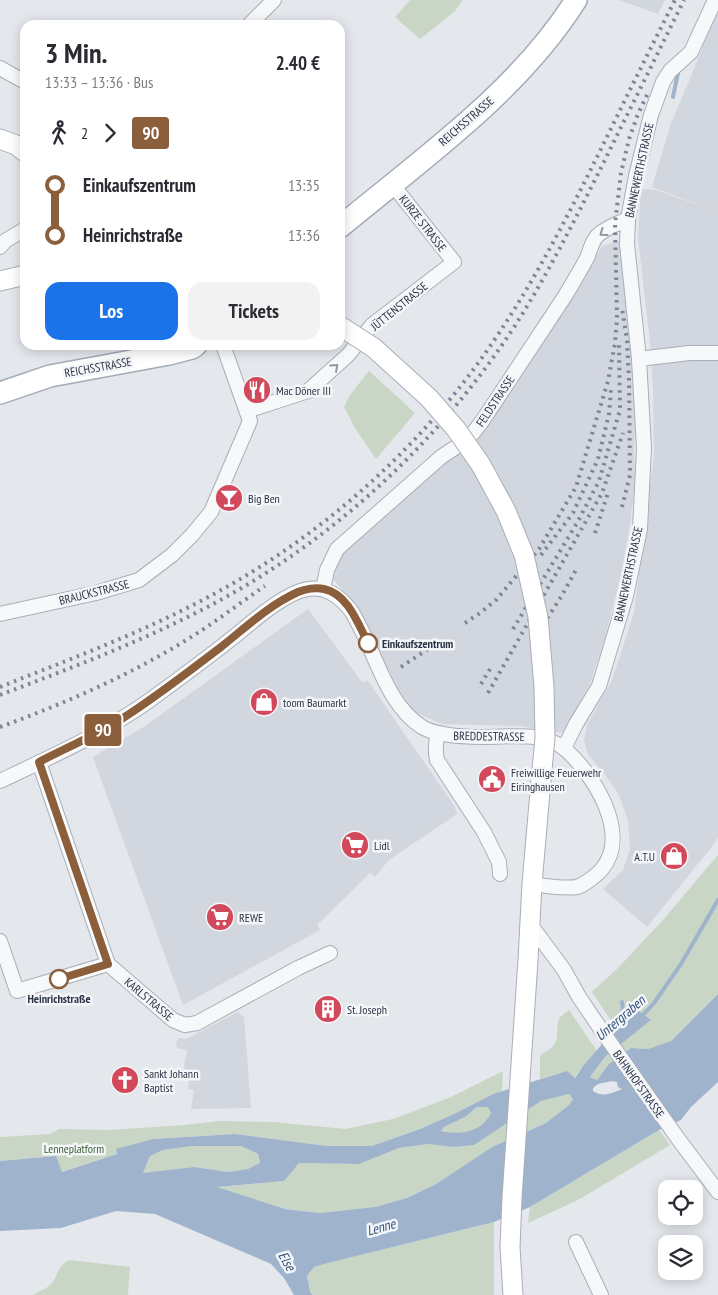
<!DOCTYPE html>
<html lang="de">
<head>
<meta charset="utf-8">
<style>
	body { margin:0; font-family:"PT Sans Narrow",sans-serif; background:#f2f2f3; color:#2b2b33; height:100vh; display:flex; flex-direction:column; font-size:19px; white-space:nowrap }
	* { box-sizing:border-box; margin:0 }
	p { font-size:16px; color:#7c7c81 }
	.icon { flex:none; width:28px; height:28px; fill:none; stroke:currentColor; stroke-width:2; stroke-linecap:round; stroke-linejoin:round }
	.map { position:relative; flex:1; overflow:hidden }
	.sheet { position:absolute; left:20px; top:20px; width:325px; height:330px; display:flex; flex-direction:column; background:#fff; border-radius:15px; box-shadow:0 2px 12px #0003 }
	.sheet>* { flex:none }
	.badge { padding:0 10px; border-radius:4px; font-size:18px; line-height:32px }
	.tools { position:absolute; left:658px; top:1180px; display:grid; gap:10px }
	.tools a { display:grid; place-items:center; width:45px; height:45px; border-radius:10px; background:#fff; box-shadow:0 2px 12px #0003; font-size:25px }
	.map>.badge { position:absolute; translate:-50% -50%; box-shadow:0 0 0 2px #fff }
	.legs { display:flex; align-items:center; gap:8px; height:55px; padding:0 25px; font-size:16px }
	.legs p { margin-inline-start:auto }
	.summary { display:flex; align-items:center; justify-content:space-between; height:85px; padding:0 25px }
	h1 { font-size:28px; font-weight:700; line-height:38px }
	.primary-button { display:flex; gap:10px; margin-top:auto; padding:10px 25px }
	.primary-button a { flex:1; height:58px; border-radius:15px; background:#1a73e8; color:#fff; font-size:20px; font-weight:700; line-height:58px; text-align:center }
	.primary-button a+a { background:#f2f2f3; color:#2b2b33 }
	ul { padding:0 25px; list-style:none }
	li { display:flex; align-items:center; gap:18px; height:50px; font-size:19px }
	li i { display:grid; place-items:center; width:8px; height:100%; margin:0 6px; background:currentColor }
	li i::after { content:''; width:12px; height:12px; margin:-6px; border:4px solid; border-radius:50%; background:#fff }
	li p { margin-inline-start:auto }
	li:first-child i { background:linear-gradient(#0000 50%,currentColor 0) }
	li:last-child i { background:linear-gradient(currentColor 50%,#0000 0) }
	.map>svg:first-child { display:block }
</style>
</head>
<body>
<div class="map">
<svg width="718" height="1295" viewBox="0 0 718 1295">
	<rect width="100%" height="100%" fill="#e4e7ec"/>
	<g fill="#d2d6de">
		<path d="M619,0H665L658,14Z"/>
		<path d="M718,6V837L714,844L647,927L603,889L623,870L630,849L628,821L619,795L606,776L588,755L584,740L587,725L612,680L634,613L654,456L653,391L650,343L638,237L641,189L656,190L715,211L652,187L671,123L692,74Z"/>
		<path d="M621,241L636,393L634,449L635,482L630,524L621,576L604,641L590,683L563,733L520,726L442,724L415,712L399,690L353,603L333,579L337,563L348,547L482,432L568,303L602,246Z"/>
		<path d="M308,609L362,682L368,681L455,807L457,814L389,860L375,877L370,873L317,925L320,930L183,1005L93,757L145,726Z"/>
		<path d="M238,1012L244,1017L251,1108L191,1109L194,1090L188,1089L189,1078L184,1067L187,1050L177,1048L176,1043L179,1038L186,1039Z"/>
	</g>
	<g fill="#c9d6c5">
		<path d="M410,0H463L455,11L420,39L395,17Z"/>
		<path d="M369,371L415,413L376,459L355,428L344,407L350,395Z"/>
		<path d="M718,855V994L671,1041L648,1049L631,1048L609,1064L597,1080L590,1077L605,1057L651,1020L639,1011L616,1028L592,992L619,967L663,920Z"/>
		<path d="M569,1010L597,1051L583,1066L574,1078L567,1071L540,1079V1055C564,1042 554,1039 559,1018Z"/>
		<path d="M503,1071L502,1091L493,1094L454,1114L420,1129L372,1146H327L235,1134L153,1139L116,1150L117,1154L61,1172L56,1156L0,1161V1137L50,1134L59,1129L109,1130L184,1125L220,1121L273,1122L345,1129L393,1119L451,1097Z"/>
		<path d="M570,1094L573,1099L569,1105L546,1123L492,1147L436,1184L407,1198L375,1207L320,1213L285,1209L216,1187L284,1181L298,1163L359,1164L399,1148L428,1144L452,1147L498,1129L541,1101Z"/>
		<path d="M477,1107H488L491,1113L488,1121L473,1130L460,1134L440,1131L444,1127L465,1117Z"/>
		<path d="M659,1130L670,1145L578,1200L528,1223L530,1207Z"/>
		<path d="M192,1146H241L258,1154L260,1164L248,1169L229,1172L194,1167L142,1174L150,1156L163,1150Z"/>
		<path d="M494,1222V1295H313L310,1292L307,1276L314,1267L328,1263Z"/>
		<path d="M70,1260L130,1267L128,1295H32C37,1292 45,1290 50,1285C59,1276 57,1265 70,1260Z"/>
	</g>
	<path fill="#9fb4cc" fill-rule="evenodd" d="M718,994V1082L691,1107L681,1120L659,1130L530,1207L494,1222L328,1263L314,1267L307,1276L310,1292L313,1295H294L284,1278L271,1264L255,1257L155,1214L116,1211L61,1228L0,1231V1161L56,1156L62,1172L117,1154L116,1149L153,1139L235,1134L327,1146H372L420,1129L454,1114L493,1094L567,1071L575,1078L583,1066L616,1028L639,1011L651,1020L605,1057L590,1077L597,1080L609,1064L631,1048L648,1049L671,1041ZM612,1081L617,1082L618,1087L622,1089C612,1093 603,1098 593,1091V1088L598,1084ZM569,1094L573,1099L569,1105L546,1123L492,1147L436,1184L407,1198L375,1207L320,1213L285,1209L217,1187L284,1181L299,1163L359,1164L399,1148L428,1144L452,1147L474,1145L541,1101ZM477,1107H488L491,1113C481,1133 460,1135 441,1131L444,1127L465,1117ZM192,1146H241L258,1154L260,1163L248,1169L229,1172L194,1167L143,1173L150,1156L163,1150Z"/>
	<g fill="none" stroke-linecap="round" stroke-linejoin="round">
		<g stroke="#9fb4cc" stroke-width="4">
			<path d="M673,97L679,68"/>
			<path d="M641,1017L654,1003L681,964L718,900"/>
			<path d="M622,1027L624,1022L622,1002"/>
		</g>
		<defs>
			<g id="street">
				<path d="M249,25L274,0"/>
				<path d="M0,68L25,82"/>
				<path d="M0,247L5,241L25,229"/>
				<path d="M639,359L689,353H718"/>
				<path d="M247,411L308,391L348,355L372,325L454,262L392,184"/>
				<path d="M323,589L327,570L337,549L441,457L462,443L473,433L483,420L565,296C572,284 580,271 587,258C590,251 591,243 597,236C605,228 618,223 628,219"/>
				<path d="M0,614L96,593L139,580L172,555L192,535L211,512L250,421L223,345"/>
				<path d="M438,733C435,743 435,750 437,760L484,832L499,862L500,874"/>
				<path d="M564,748L576,724L599,686L626,596L640,529L644,448L639,359L627,244L628,219L636,176L651,115L663,82L670,71L691,52L715,0"/>
				<path d="M39,762L108,964L173,1020L185,1025L197,1023L298,968L330,953"/>
				<path d="M0,781C51,757 104,733 150,700C179,679 207,658 235,636C253,621 278,599 300,591C323,583 339,595 352,612C358,623 364,634 369,646C382,675 394,709 422,727C429,731 436,733 444,734C458,737 471,737 485,737C512,737 544,731 566,750C594,775 631,834 602,869C597,875 584,885 577,887C564,889 545,886 532,884"/>
				<path d="M530,924L564,970L579,997L602,1031L679,1140L718,1192"/>
				<path d="M0,941L17,991L108,964"/>
				<path d="M576,1242L601,1295"/>
			</g>
			<g id="secondary">
				<path d="M0,139L16,145L25,152"/>
				<path d="M0,281L25,275"/>
				<path d="M513,1295L510,1247L512,1198L528,960L532,884L541,780"/>
			</g>
			<g id="primary">
				<path d="M340,227C422,159 519,91 576,0"/>
				<path d="M0,393L50,376L169,354L192,348L196,345"/>
			</g>
		</defs>
		<use href="#street" stroke="#a9aeb7" stroke-width="16"/>
		<use href="#secondary" stroke="#a9aeb7" stroke-width="21"/>
		<use href="#primary" stroke="#a3abb8" stroke-width="24"/>
		<use href="#street" stroke="#f7f8fa" stroke-width="14"/>
		<use href="#secondary" stroke="#fff" stroke-width="19"/>
		<use href="#primary" stroke="#fff" stroke-width="21"/>
		<g stroke="#7d8696" stroke-width="4" stroke-dasharray="2.5 5" stroke-linecap="butt">
			<path d="M622,507L630,475L629,380L627,340L622,308"/>
			<path d="M595,533L608,493"/>
			<path d="M541,555L573,513L598,459L609,414L611,390"/>
			<path d="M465,623L480,613L496,600L539,549L576,487L608,381L615,343L617,319L615,224L621,173L629,139L638,114L649,91"/>
			<path d="M513,629L577,523L599,481L620,410L619,344"/>
			<path d="M535,637L561,597L576,570"/>
			<path d="M401,667L434,645"/>
			<path d="M481,684L490,669"/>
			<path d="M0,687C78,656 157,627 230,585C324,531 408,457 473,370C523,303 562,228 599,153C624,102 649,51 675,0"/>
			<path d="M488,693L602,493L623,433"/>
			<path d="M0,695C79,665 159,635 233,593C348,527 446,433 518,321C547,275 571,227 596,178C625,119 655,59 684,0"/>
			<path d="M0,727C63,704 126,677 183,642C212,625 238,604 265,586"/>
		</g>
		<defs>
			<path id="secondary-bridge" d="M340,326L374,348L429,398L456,429L481,465L506,511L524,555L538,617L544,687L545,738L541,780"/>
		</defs>
		<use href="#secondary-bridge" stroke="#a9aeb7" stroke-width="21" stroke-linecap="butt"/>
		<use href="#secondary-bridge" stroke="#fff" stroke-width="19"/>
	</g>
	<defs><path id="oneway-chevron" d="M-2-3.5L2.5 0L-2 3.5" fill="none" stroke-width="1.6" stroke-linecap="round" stroke-linejoin="round" transform="scale(1.25)"/></defs>
	<g stroke="#9196a0">
		<use href="#oneway-chevron" transform="translate(603 233) rotate(144)"/>
		<use href="#oneway-chevron" transform="translate(335 367) rotate(-42)"/>
	</g>
	<g fill="none" stroke-linecap="round" stroke-linejoin="round">
		<defs>
			<path id="line-1" d="M59,979L108,964L39,762C66,748 94,736 120,720C155,698 188,672 221,647C245,628 269,605 298,592C305,589 316,587 324,589C348,594 358,624 368,643"/>
		</defs>
		<use href="#line-1" stroke="#fff" stroke-width="11"/>
		<use href="#line-1" stroke="#8b5e3c" stroke-width="8"/>
	</g>
	<defs>
		<symbol id="restaurant-disc" viewBox="-11 -11 22 22"><circle r="9.5" fill="#d1495b" stroke="#f4f6f9"/><path d="M-5-6h1v4h1v-4h1v4h1v-4h1v5L-1.5 .5V6h-2V.5L-5-1ZM5-6V6H3V1.5H1.5Q1.5-4 5-6Z" fill="#fff"/></symbol>
		<symbol id="bar-disc" viewBox="-11 -11 22 22"><circle r="9.5" fill="#d1495b" stroke="#f4f6f9"/><path d="M-6-5H6L.8 .8V4.5H3.5V6h-7V4.5H-.8V.8Z" fill="#fff"/></symbol>
		<symbol id="shop-disc" viewBox="-11 -11 22 22"><circle r="9.5" fill="#d1495b" stroke="#f4f6f9"/><path d="M-5-2.5h2.3a2.7 3.5 0 0 1 5.4 0H5L5.5 6h-11ZM-1.5-2.5h3a1.5 2.3 0 0 0-3 0Z" fill="#fff"/></symbol>
		<symbol id="civic-disc" viewBox="-11 -11 22 22"><circle r="9.5" fill="#d1495b" stroke="#f4f6f9"/><path d="M-.6-6.5H3V-4.5H.6V-3L4-1V1h2V6H-6V1h2V-1L-.6-3ZM-1.2 2.5V6h2.4V2.5Z" fill="#fff"/></symbol>
		<symbol id="supermarket-disc" viewBox="-11 -11 22 22"><circle r="9.5" fill="#d1495b" stroke="#f4f6f9"/><path d="M-6-5.5h2.5l.6 2H6L4.5 2H-2.5L-4.4-4H-6ZM-1.5 3.2a1.3 1.3 0 1 0 .1 0ZM3 3.2a1.3 1.3 0 1 0 .1 0Z" fill="#fff"/></symbol>
		<symbol id="building-disc" viewBox="-11 -11 22 22"><circle r="9.5" fill="#d1495b" stroke="#f4f6f9"/><path d="M-4-6H4V6H1V3H-1V6H-4ZM-2.5-4.3h1.7v1.8h-1.7ZM.8-4.3h1.7v1.8H.8ZM-2.5-1h1.7V.8h-1.7ZM.8-1h1.7V.8H.8Z" fill="#fff"/></symbol>
		<symbol id="church-disc" viewBox="-11 -11 22 22"><circle r="9.5" fill="#d1495b" stroke="#f4f6f9"/><path d="M-1.2-6h2.4v3.5h3.3v2.4h-3.3V6h-2.4V-.1h-3.3v-2.4h3.3Z" fill="#fff"/></symbol>
	</defs>
	<g fill-rule="evenodd">
		<use href="#restaurant-disc" x="241" y="374" width="32" height="32"/>
		<use href="#bar-disc" x="213" y="482" width="32" height="32"/>
		<use href="#shop-disc" x="248" y="686" width="32" height="32"/>
		<use href="#civic-disc" x="476" y="763" width="32" height="32"/>
		<use href="#supermarket-disc" x="339" y="829" width="32" height="32"/>
		<use href="#shop-disc" x="658" y="840" width="32" height="32"/>
		<use href="#supermarket-disc" x="204" y="901" width="32" height="32"/>
		<use href="#building-disc" x="312" y="993" width="32" height="32"/>
		<use href="#church-disc" x="109" y="1064" width="32" height="32"/>
	</g>
	<g fill="#fff" stroke="#8b5e3c" stroke-width="2.5">
		<circle cx="368" cy="643" r="9"/>
		<circle cx="59" cy="979" r="9"/>
	</g>
	<g text-anchor="middle" dominant-baseline="central" stroke-width="5" stroke-linejoin="round" paint-order="stroke">
		<g font-size="12" fill="#2b3445" stroke="#f4f6f9">
			<text transform="translate(466 121) rotate(-41)">REICHSSTRASSE</text>
			<text transform="translate(639 170) rotate(-78)">BANNEWERTHSTRASSE</text>
			<text transform="translate(423 223) rotate(52)">KURZE STRASSE</text>
			<text transform="translate(399 306) rotate(-39)">JÜTTENSTRASSE</text>
			<text transform="translate(98 367) rotate(-10)">REICHSSTRASSE</text>
			<text transform="translate(495 401) rotate(-56)">FELDSTRASSE</text>
			<text transform="translate(628 574) rotate(-78)">BANNEWERTHSTRASSE</text>
			<text transform="translate(94 592) rotate(-14)">BRAUCKSTRASSE</text>
			<text transform="translate(489 736) rotate(1)">BREDDESTRASSE</text>
			<text transform="translate(149 999) rotate(40)">KARLSTRASSE</text>
			<text transform="translate(639 1084) rotate(55)">BAHNHOFSTRASSE</text>
		</g>
		<g font-size="12" fill="#2b3445" stroke="#f4f6f9" text-anchor="start">
			<text x="276" y="390">Mac Döner III</text>
			<text x="248" y="498">Big Ben</text>
			<text x="283" y="702">toom Baumarkt</text>
			<text x="511" y="772">Freiwillige Feuerwehr<tspan x="511" dy="14">Eiringhausen</tspan></text>
			<text x="374" y="845">Lidl</text>
			<text x="655" y="856" text-anchor="end">A.T.U</text>
			<text x="239" y="917">REWE</text>
			<text x="347" y="1009">St. Joseph</text>
			<text x="144" y="1073">Sankt Johann<tspan x="144" dy="14">Baptist</tspan></text>
		</g>
		<g font-size="12" font-weight="bold" fill="#2b3445" stroke="#f4f6f9" text-anchor="start">
			<text x="382" y="643">Einkaufszentrum</text>
			<text x="59" y="998" text-anchor="middle">Heinrichstraße</text>
		</g>
		<g font-size="12" fill="#3f6138" stroke="#f4f6f9">
			<text x="74" y="1148">Lenneplatform</text>
		</g>
		<g font-size="14" font-style="italic" fill="#34527a" stroke="#f4f6f9">
			<text transform="translate(620 1018) rotate(-41)">Untergraben</text>
			<text transform="translate(381 1227) rotate(-16)">Lenne</text>
			<text transform="translate(287 1261) rotate(60)">Else</text>
		</g>
	</g>
</svg>
<div class="tools">
<a><svg class="icon" aria-label="locate" viewBox="0 0 24 24"><circle cx="12" cy="12" r="6"/><path d="M12 2v4M12 18v4M2 12h4M18 12h4"/></svg></a>
<a><svg class="icon" aria-label="layers" viewBox="0 0 24 24"><path d="M12 4l9 5-9 5-9-5zM3 14l9 5 9-5"/></svg></a>
</div>
<b class="badge" style="left:103px;top:730px;background:#8b5e3c;color:#fff">90</b>
<section class="sheet">
<div class="summary"><div><h1>3 Min.</h1><p>13:33 – 13:36 · Bus</p></div><b>2.40 €</b></div>
<div class="legs"><svg class="icon" aria-label="walk" viewBox="0 0 24 24"><circle cx="13" cy="4" r="2"/><path d="M13 8l-2 6 4 7M11 14l-3 7M7 12l3-4h3l4 4"/></svg>2<svg class="icon" aria-label="forward" viewBox="0 0 24 24"><path d="M9 5l7 7-7 7"/></svg><b class="badge" style="background:#8b5e3c;color:#fff">90</b></div>
<ul>
<li><i style="color:#8b5e3c"></i><b>Einkaufszentrum</b><p>13:35</p></li>
<li><i style="color:#8b5e3c"></i><b>Heinrichstraße</b><p>13:36</p></li>
</ul>
<div class="primary-button"><a>Los</a><a>Tickets</a></div>
</section>
</div>
</body>
</html>
